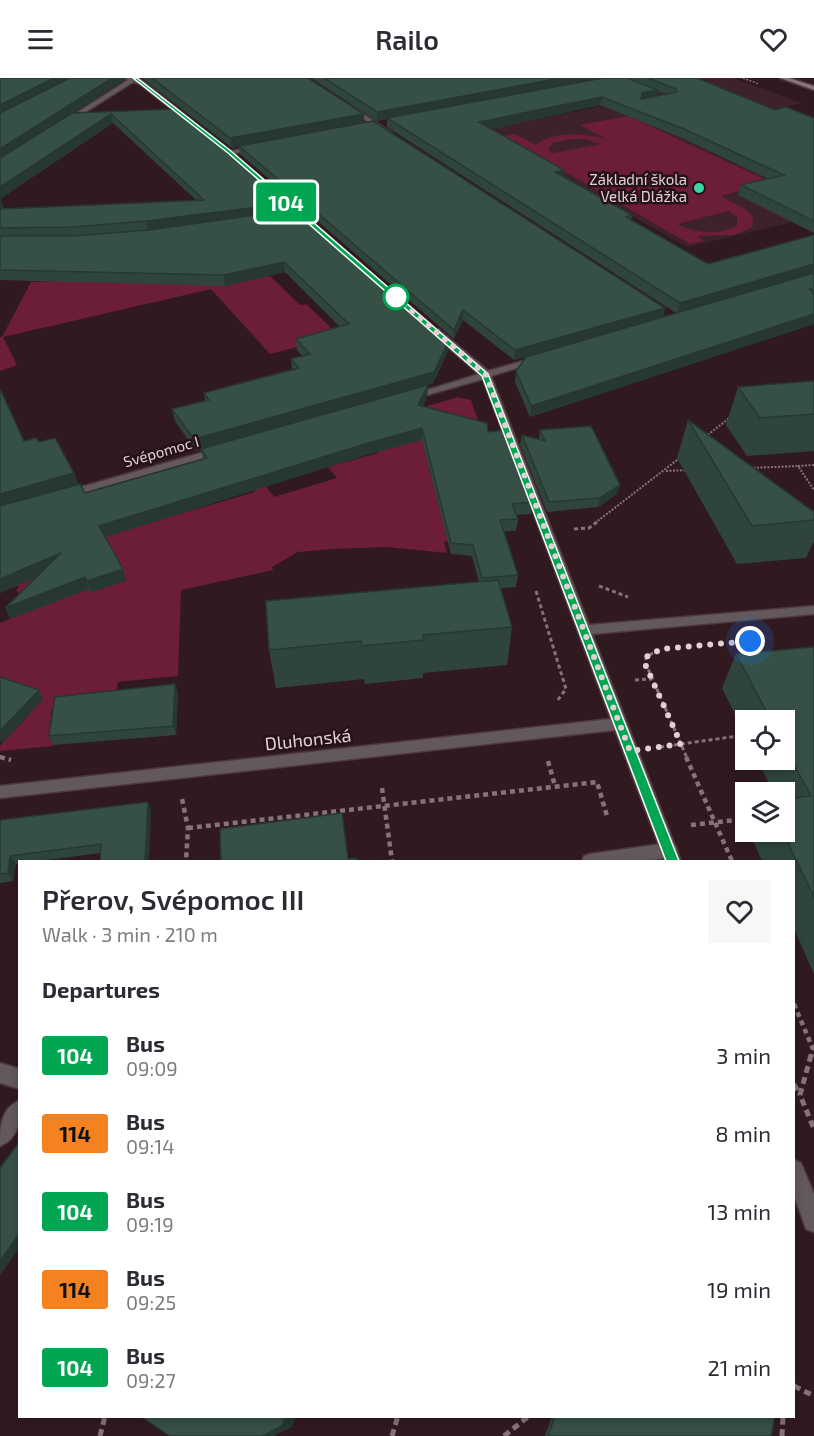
<!DOCTYPE html>
<html lang="en">
<head>
<meta charset="utf-8">
<style>
	body { margin:0; font-family:"Exo 2",sans-serif; background:#f7f7f7; color:#2b2b33; height:100vh; display:flex; flex-direction:column; font-size:22px; white-space:nowrap }
	* { box-sizing:border-box; margin:0 }
	p { font-size:20px; color:#7c7c81 }
	.icon { flex:none; width:33px; height:33px; fill:none; stroke:currentColor; stroke-width:2; stroke-linecap:round; stroke-linejoin:round }
	.map { position:relative; flex:1; overflow:hidden }
	.side { position:absolute; left:18px; top:782px; width:777px; height:558px; display:flex; flex-direction:column; background:#fff; border-radius:0px; box-shadow:0 3px 9px #0003 }
	.side>* { flex:none }
	.badge { padding:0 12px; border-radius:4px; font-size:21px; line-height:39px }
	.fabs { position:absolute; left:735px; top:632px; display:grid; gap:12px }
	.fabs a { display:grid; place-items:center; width:60px; height:60px; border-radius:0px; background:#fff; box-shadow:0 3px 9px #0003; font-size:30px }
	.you { position:absolute; width:30px; height:30px; margin:-15px; border:4px solid #fff; border-radius:50%; background:#1a73e8; box-shadow:0 0 0 9px #1a73e833 }
	.map>.badge { position:absolute; translate:-50% -50%; box-shadow:0 0 0 3px #fff }
	h2 { padding:0 24px; font-size:22px; line-height:54px }
	.round { display:grid; place-items:center; flex:none; width:63px; height:63px; border-radius:0px; background:#f7f7f7 }
	.headline { display:flex; align-items:center; justify-content:space-between; height:102px; padding:0 24px }
	h1 { font-size:28px; font-weight:600; line-height:45px }
	ul { padding:0; list-style:none }
	li { display:flex; align-items:center; gap:18px; height:78px; padding:0 24px }
	li div { flex:1 }
	li b { display:block; font-size:22px }
	li em { font-style:normal }
	li .badge { min-width:66px; font-weight:700; text-align:center }
	header { display:flex; justify-content:space-between; align-items:center; height:78px; padding:0 24px; background:#fff; font-size:27px; font-weight:600 }
	.map>svg:first-child { display:block }
</style>
</head>
<body>
<header><svg class="icon" aria-label="menu" viewBox="0 0 24 24"><path d="M4 6h16M4 12h16M4 18h16"/></svg>Railo<svg class="icon" aria-label="heart" viewBox="0 0 24 24"><path d="M12 20l-8-8c-3-5 5-10 8-4 3-6 11-1 8 4z"/></svg></header>
<div class="map">
<svg width="814" height="1358" viewBox="0 0 814 1358">
	<rect width="100%" height="100%" fill="#301a20"/>
	<path fill="#3d2229" d="M683,0H733L802,25L762,34L814,139L687,169L481,52L618,25L627,10Z"/>
	<g fill="#6c1d39" fill-rule="evenodd">
		<path d="M628,38L773,105L720,118L696,105L745,131L753,139L752,149L735,157L698,158L704,163L690,166L503,58L515,56L536,67C553,52 585,56 606,61L580,47ZM573,61H586L601,66L553,75L548,72L552,65ZM729,133L737,139V147C721,158 693,155 677,146Z"/>
		<path d="M270,198L300,227L306,226L340,258L270,276L211,211L3,259L17,287L0,293V259H2L31,204L78,202L259,200Z"/>
		<path d="M458,319L471,322L496,395L456,386L428,388L431,397L442,396L460,462L444,464L447,475L387,469L331,471L298,474L272,489L273,492L181,512L178,598L118,604L115,622L52,629L50,647L57,646L53,668L0,673V668L26,640L0,599V545L29,533L16,511L19,510L4,487L255,414L241,393L245,381L274,419L337,400L328,389L378,375L363,358L347,352Z"/>
	</g>
	<g fill="none" stroke-linecap="round" stroke-linejoin="round">
		<defs>
			<g id="lane">
				<path d="M669,765L675,767L677,772L675,777C646,787 612,783 582,783L584,778L590,776Z"/>
				<path d="M0,985L20,991V1011L0,1005Z"/>
				<path d="M20,1022C20,1041 20,1060 0,1068C0,1049 0,1031 20,1022Z"/>
			</g>
			<g id="street">
				<path d="M126,0H138L144,4L194,44L189,45L140,6L133,4L65,47H61V45L128,2Z"/>
				<path d="M347,28H351L392,55L387,56L347,30Z"/>
				<path d="M259,67L261,70L230,76L227,74Z"/>
				<path d="M432,251H438L488,293L540,278L545,281L491,298L589,547L814,528V536L592,556L681,783H665L615,652L0,720V708L611,641L483,301L410,322L405,319L479,296L432,255Z"/>
				<path d="M222,369L227,372L226,374L68,419H60L58,417L60,415Z"/>
				<path d="M794,1082L801,1085L814,1116V1154L806,1151L794,1117Z"/>
			</g>
			<path id="secondary" d="M780,0H789L814,8V12Z"/>
		</defs>
		<use href="#lane" stroke="#4c373d" stroke-width="3"/>
		<use href="#street" stroke="#4c373d" stroke-width="3"/>
		<use href="#secondary" stroke="#4c373d" stroke-width="3"/>
		<path stroke="#857377" stroke-width="1.5" stroke-dasharray="2 1.5" stroke-linecap="butt" d="M743,0L759,6"/>
		<g stroke="#857377" stroke-width="2" stroke-dasharray="2 1.5" stroke-linecap="butt">
			<path d="M705,359L732,338"/>
			<path d="M814,387L798,388L814,412"/>
			<path d="M750,390L798,388"/>
			<path d="M666,393L689,392"/>
			<path d="M595,445L681,379"/>
		</g>
		<g stroke="#857377" stroke-width="3" stroke-dasharray="4 3" stroke-linecap="butt">
			<path d="M574,451L589,450L597,444"/>
			<path d="M599,508L628,519"/>
			<path d="M536,513L566,611L557,623"/>
			<path d="M653,575L646,579V586L687,680"/>
			<path d="M635,602L652,601"/>
			<path d="M660,669L745,657"/>
			<path d="M0,679L4,680"/>
		</g>
		<g stroke="#857377" stroke-width="4.5" stroke-dasharray="5 4" stroke-linecap="butt">
			<path d="M0,679L11,682"/>
			<path d="M686,679L732,783"/>
			<path d="M548,683L555,708"/>
			<path d="M382,710L392,783"/>
			<path d="M182,721L188,750L186,783"/>
			<path d="M691,747L746,741"/>
			<path d="M188,750L597,704L607,738"/>
			<path d="M794,926L813,971L811,979"/>
		</g>
		<g stroke="#857377" stroke-width="5" stroke-dasharray="7 4.5" stroke-linecap="butt">
			<path d="M811,977L800,1017L814,1051"/>
			<path d="M794,1006L799,1016"/>
			<path d="M794,1308L814,1318"/>
			<path d="M100,1358L105,1338"/>
			<path d="M392,1358L398,1338"/>
			<path d="M504,1358L529,1338"/>
			<path d="M782,1358L783,1338"/>
		</g>
		<use href="#lane" fill="#63585a" fill-rule="evenodd"/>
		<use href="#street" fill="#63585a" fill-rule="evenodd"/>
		<use href="#secondary" fill="#88767a" fill-rule="evenodd"/>
	</g>
	<g fill="#2f453c" fill-rule="evenodd">
		<path d="M0,0H125L124,2L73,35L178,31L290,125L291,132L448,273L433,305L196,373L175,343L172,331L205,322L204,315L292,292L291,281L302,278L297,272L296,261L340,249L285,194L225,208L0,202V121L4,131L196,122L113,45L0,121Z"/>
		<path d="M142,0H308L364,36V45L665,230L663,239L676,235L387,49V41L377,43L311,0H627L631,2V0H697L775,32L814,40V155L738,117L741,107L769,101L682,60L600,27L491,51L564,92L563,98L632,137L631,142L708,186L814,157V246L530,339L515,304L516,293L597,258L514,282L463,242L454,261L240,76L239,68L232,70ZM657,13L666,16L656,18Z"/>
		<path d="M814,303V373L747,378L726,347L738,309Z"/>
		<path d="M428,307L427,318L423,328L488,354L532,424L531,436L516,437L518,441L516,453H504L518,497L516,509L501,510L512,549L507,587L423,595V600L365,606L364,601L276,610L269,572L479,504L472,478L451,476L422,362L366,377L105,459L123,491L126,503L91,514L89,511L10,541L36,500L0,515L24,363L39,364L74,395L78,406L85,415L203,381L201,371Z"/>
		<path d="M688,342L814,434V463L806,480L737,486L677,380Z"/>
		<path d="M540,352L620,407L617,416L598,429L547,434L520,366L522,357L539,361Z"/>
		<path d="M814,569V896L794,851V783H762L752,760L756,753H784V714H773L757,681H784V642H746V659L722,610L736,576Z"/>
		<path d="M178,615L176,657L53,667L49,658Z"/>
		<path d="M148,724L151,733L100,775L40,783H20V786H16L13,803L0,805V742Z"/>
		<path d="M552,1338H775L771,1358H545Z"/>
	</g>
	<g fill="#263831">
		<path d="M54,0H72L0,37V27Z"/>
		<path d="M112,0H125L124,2L0,83V71Z"/>
		<path d="M561,0H606L377,43V34Z"/>
		<path d="M657,12L655,20L640,24L642,15Z"/>
		<path d="M602,19L600,27L479,53V44Z"/>
		<path d="M111,36L113,45L0,121V109Z"/>
		<path d="M364,36V45L232,70L230,60Z"/>
		<path d="M564,92L563,101L555,94Z"/>
		<path d="M1,121L4,131L0,134V122Z"/>
		<path d="M290,125L291,135L149,154L146,143Z"/>
		<path d="M284,184L285,194L225,208L224,197Z"/>
		<path d="M814,186L813,196L677,236L680,225Z"/>
		<path d="M665,230L663,239L514,282L515,272Z"/>
		<path d="M463,232V242L454,261V252Z"/>
		<path d="M814,236V246L530,339L531,328Z"/>
		<path d="M449,262L448,273L433,305L196,373L194,361Z"/>
		<path d="M428,307L427,318L418,338V327Z"/>
		<path d="M422,350V362L366,377L103,460L99,448L365,366Z"/>
		<path d="M74,395L78,406L0,429V416Z"/>
		<path d="M620,407L617,416L598,429L600,420Z"/>
		<path d="M61,475L66,487L0,515V501Z"/>
		<path d="M123,491L126,503L91,514L87,503Z"/>
		<path d="M85,499L89,511L10,541L5,530Z"/>
		<path d="M175,606L178,615L176,657L173,648Z"/>
		<path d="M39,612L43,621L2,666L0,662V653Z"/>
		<path d="M148,724L151,733L149,783H145Z"/>
		<path d="M10,778L16,786L13,803L8,795Z"/>
		<path d="M20,1155V1169L0,1197V1183Z"/>
		<path d="M286,1338H296L292,1349L273,1358H263Z"/>
	</g>
	<g fill="#375046" stroke="#263831" stroke-width="1.5">
		<path d="M0,0H54L0,27Z"/>
		<path d="M70,0H112L0,71V35Z"/>
		<path d="M152,0H308L364,36L230,60Z"/>
		<path d="M324,0H561L377,34Z"/>
		<path d="M603,0H627L657,12L642,15L641,21L677,14L676,11L648,0H697L775,32L786,29L814,40V143L741,107L784,97L684,51L602,19L479,44L564,92L555,94L632,137L626,139L708,186L814,157V186L680,225L387,40Z"/>
		<path d="M178,31L225,67L290,125L146,143L72,149L0,150V131L204,122L111,36L0,109V80L72,35Z"/>
		<path d="M373,43L665,230L515,272L463,232L454,252L239,68Z"/>
		<path d="M298,131L449,262L434,294L194,361L172,331L209,322L204,315L299,290L291,281L310,276L296,261L349,246L284,184L224,197L0,192V158H73L149,152Z"/>
		<path d="M814,195V213L809,210L814,217V236L531,328L516,293L526,279Z"/>
		<path d="M814,303V336L760,340L738,309Z"/>
		<path d="M428,307L418,327L487,345L488,354L505,352L532,424L512,426L518,441L500,442L518,497L482,500L473,467L451,465L422,350L365,366L99,448L123,491L87,503L85,499L5,530L61,475L0,501V428L80,406L85,415L207,380L201,371Z"/>
		<path d="M0,311L24,363L36,360L39,364L55,360L74,395L0,416Z"/>
		<path d="M688,342L814,434V442L752,448Z"/>
		<path d="M591,348L620,407L600,420L549,424L522,357L545,363L540,352Z"/>
		<path d="M498,502L512,549L423,557L424,562L362,568L361,563L269,572L266,523Z"/>
		<path d="M814,569V819L782,753H784V727H789L785,721L811,718L784,668V642H771L736,576Z"/>
		<path d="M0,599L39,612L0,653Z"/>
		<path d="M175,606L173,648L49,658L55,619Z"/>
		<path d="M148,724L145,783H100L101,766L10,778L8,795L0,796V742Z"/>
		<path d="M342,735L348,781L356,780L357,783H221L220,751Z"/>
		<path d="M20,1063V1155L0,1183V1090Z"/>
		<path d="M140,1338H286L282,1348L263,1358H170Z"/>
		<path d="M555,1338H775L771,1358H548Z"/>
	</g>
	<path fill="#00a651" stroke="#fff" stroke-width="1.5" d="M133,0H137L231,73L488,296L679,783L677,787L673,789L666,783L482,298L228,75Z"/>
	<g fill="none" stroke-linecap="round" stroke-linejoin="round">
		<path stroke="#e0d1d4" stroke-width="6" stroke-dasharray="0 10.8" d="M396,219L486,297L630,673L681,666L645,586L646,579L661,571L750,563"/>
	</g>
	<circle fill="#3cd4a4" stroke="#251117" stroke-width="2" cx="699" cy="110" r="6"/>
	<circle fill="#fff" stroke="#00a651" stroke-width="3" cx="396" cy="219" r="12"/>
	<g text-anchor="middle" dominant-baseline="central" stroke-width="5" stroke-linejoin="round" paint-order="stroke">
		<g font-size="15" fill="#e0d1d4" stroke="#251117" text-anchor="end">
			<text x="687" y="101">Základní škola<tspan x="687" dy="17">Velká Dlážka</tspan></text>
		</g>
		<g font-size="15" fill="#e0d1d4" stroke="#251117">
			<text transform="translate(161 373) rotate(-16)">Svépomoc I</text>
		</g>
		<g font-size="18" fill="#e0d1d4" stroke="#251117">
			<text transform="translate(308 661) rotate(-6)">Dluhonská</text>
		</g>
	</g>
</svg>
<div class="fabs">
<a><svg class="icon" aria-label="locate" viewBox="0 0 24 24"><circle cx="12" cy="12" r="6"/><path d="M12 2v4M12 18v4M2 12h4M18 12h4"/></svg></a>
<a><svg class="icon" aria-label="layers" viewBox="0 0 24 24"><path d="M12 4l9 5-9 5-9-5zM3 14l9 5 9-5"/></svg></a>
</div>
<div class="you" style="left:750px;top:563px"></div>
<b class="badge" style="left:286px;top:124px;background:#00a651;color:#fff">104</b>
<section class="side">
<div class="headline"><div><h1>Přerov, Svépomoc III</h1><p>Walk · 3 min · 210 m</p></div><a class="round"><svg class="icon" aria-label="heart" viewBox="0 0 24 24"><path d="M12 20l-8-8c-3-5 5-10 8-4 3-6 11-1 8 4z"/></svg></a></div>
<h2>Departures</h2>
<ul>
<li><span class="badge" style="background:#00a651;color:#fff">104</span><div><b>Bus</b><p>09:09</p></div><em>3 min</em></li>
<li><span class="badge" style="background:#f58220;color:#111">114</span><div><b>Bus</b><p>09:14</p></div><em>8 min</em></li>
<li><span class="badge" style="background:#00a651;color:#fff">104</span><div><b>Bus</b><p>09:19</p></div><em>13 min</em></li>
<li><span class="badge" style="background:#f58220;color:#111">114</span><div><b>Bus</b><p>09:25</p></div><em>19 min</em></li>
<li><span class="badge" style="background:#00a651;color:#fff">104</span><div><b>Bus</b><p>09:27</p></div><em>21 min</em></li>
</ul>
</section>
</div>
</body>
</html>
